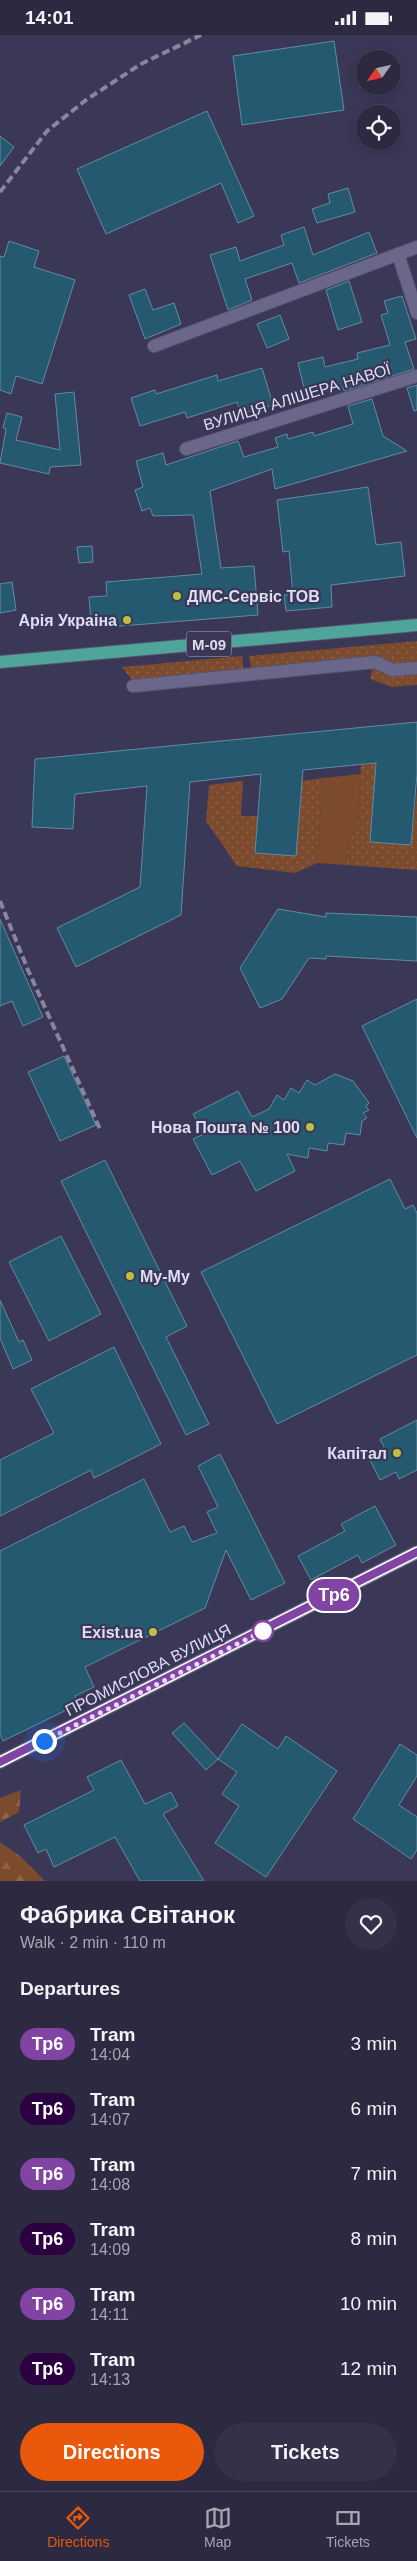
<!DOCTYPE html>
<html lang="en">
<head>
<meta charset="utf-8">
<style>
	body { margin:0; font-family:Arial,sans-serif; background:#343148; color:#f1f3f6; height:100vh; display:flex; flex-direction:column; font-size:19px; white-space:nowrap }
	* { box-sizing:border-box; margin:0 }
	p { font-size:16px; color:#a6a6b1 }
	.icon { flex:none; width:28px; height:28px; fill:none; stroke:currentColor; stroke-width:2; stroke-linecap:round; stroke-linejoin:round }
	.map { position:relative; height:1846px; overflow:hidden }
	.panel { display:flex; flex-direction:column; background:#2c2941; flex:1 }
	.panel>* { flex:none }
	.badge { padding:0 10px; border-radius:16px; font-size:18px; line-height:32px }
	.needle { width:32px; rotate:236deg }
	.fabs { position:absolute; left:356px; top:15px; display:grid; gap:10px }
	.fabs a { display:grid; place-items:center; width:45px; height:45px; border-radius:50%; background:#2c2941; box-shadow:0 2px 12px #0003,0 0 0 1px #48455a; font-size:25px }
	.you { position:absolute; width:25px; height:25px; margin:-12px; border:4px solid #fff; border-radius:50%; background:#1a73e8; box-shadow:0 0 0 8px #1a73e833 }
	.map>.badge { position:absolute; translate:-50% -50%; box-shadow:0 0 0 2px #fff }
	h2 { padding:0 20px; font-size:19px; line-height:45px }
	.round { display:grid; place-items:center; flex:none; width:52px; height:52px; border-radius:26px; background:#343148 }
	.summary { display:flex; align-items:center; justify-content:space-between; height:85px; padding:0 20px }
	h1 { font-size:24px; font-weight:700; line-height:38px }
	.primary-button { display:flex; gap:10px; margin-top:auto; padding:10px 20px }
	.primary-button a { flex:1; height:58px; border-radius:30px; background:#ea580c; color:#fff; font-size:20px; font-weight:700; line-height:58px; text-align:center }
	.primary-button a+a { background:#343148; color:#f1f3f6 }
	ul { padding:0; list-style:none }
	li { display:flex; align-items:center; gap:15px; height:65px; padding:0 20px }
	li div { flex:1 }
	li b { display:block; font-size:19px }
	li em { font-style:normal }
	li .badge { min-width:55px; font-weight:700; text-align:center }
	.status { display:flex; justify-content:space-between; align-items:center; height:35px; padding:0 25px; background:#2c2941; direction:ltr }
	.status svg { height:14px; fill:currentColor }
	.menu { display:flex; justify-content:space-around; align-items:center; height:70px; border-top:1px solid #48455a; background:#2c2941; font-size:14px; color:#a6a6b1 }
	.menu a { display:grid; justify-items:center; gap:2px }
	.menu .active { color:#ea580c }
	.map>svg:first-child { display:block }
</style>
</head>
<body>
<div class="status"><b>14:01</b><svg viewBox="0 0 49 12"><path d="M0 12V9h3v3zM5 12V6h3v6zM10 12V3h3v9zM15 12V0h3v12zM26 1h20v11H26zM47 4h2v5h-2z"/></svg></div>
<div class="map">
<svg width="417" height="1846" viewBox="0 0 417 1846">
	<defs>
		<pattern id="grass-dots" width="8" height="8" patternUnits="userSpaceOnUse" patternTransform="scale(1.25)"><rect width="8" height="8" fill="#7c4a2d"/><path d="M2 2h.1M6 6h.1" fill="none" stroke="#8e644c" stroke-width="1.8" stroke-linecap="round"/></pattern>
		<pattern id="forest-firs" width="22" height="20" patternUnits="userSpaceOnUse" patternTransform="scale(1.25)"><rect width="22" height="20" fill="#7c4a2d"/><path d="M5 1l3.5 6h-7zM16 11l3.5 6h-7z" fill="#8e644c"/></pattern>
	</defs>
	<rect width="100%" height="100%" fill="#3b3757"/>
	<g fill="url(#grass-dots)">
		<path d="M417,606V633L375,627L252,638L249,621Z"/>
		<path d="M242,621L244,639L137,651L122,632Z"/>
		<path d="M373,632L417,636V650L392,652L370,644Z"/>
		<path d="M377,728L370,806L411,809L417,754V835L346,830L348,807L357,791L361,730Z"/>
		<path d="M323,743L317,828L295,838L237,831L206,786L209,750L243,746L241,781H258L255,817L296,821L302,746Z"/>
	</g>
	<g fill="url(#forest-firs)">
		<path d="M21,1755L19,1777L0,1787V1763Z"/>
		<path d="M0,1807L21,1822L45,1846H0Z"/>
	</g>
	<path fill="#7c4a2d" d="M361,739L357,791L348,807L346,830L317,828L323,743Z"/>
	<g fill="#245970" stroke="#628ca1">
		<path d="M334,6L344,75L242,90L233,21Z"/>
		<path d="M207,76L254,181L238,188L221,148L106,199L77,134Z"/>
		<path d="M0,101L14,112L0,131Z"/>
		<path d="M348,153L355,177L317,188L312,174L330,168L328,159Z"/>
		<path d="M304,192L313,220L369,197L377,218L299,248L292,228L245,244L252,265L228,275L210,220L236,212L240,226L284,210L281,200Z"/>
		<path d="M9,206L39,216L34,232L75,245L42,349L16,341L11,359L0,355V221L4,222Z"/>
		<path d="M349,246L362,287L338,295L326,255Z"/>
		<path d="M145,254L153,275L174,268L181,289L145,304L129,260Z"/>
		<path d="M402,261L416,304L405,307L414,334L344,356L343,352L306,361L298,328L323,322L325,332L358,324L357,318L390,310L381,280L388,278L384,266Z"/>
		<path d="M280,280L289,304L267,313L257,289Z"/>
		<path d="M262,333L273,370L241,379L237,367L187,383L185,377L140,391L131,363L155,355L156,359L217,340L218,346Z"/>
		<path d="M417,350V375L414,376L407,353Z"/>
		<path d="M74,357L81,430L50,432L49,439L0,428L6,394L3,393L7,378L22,382L16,405L60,415L55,359Z"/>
		<path d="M372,364L383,401L407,416L275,454L272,434L210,456L221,533L254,531L258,580L108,592L107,588L104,589V586L91,587L89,562L107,561L106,547L202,539L193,480L153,481L150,473L142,476L135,455L143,452L136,426L163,418L166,430L238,406L244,422L278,412L275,403L287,399L288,404L313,397L314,401L353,389L348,371Z"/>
		<path d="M368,452L376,510L401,507L405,541L331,550L332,572L286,576L284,560H293L289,516L283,517L277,465Z"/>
		<path d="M92,511L93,527L79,528L77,512Z"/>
		<path d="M12,547L16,575L0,578V549Z"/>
		<path d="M417,687V739L411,810L370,807L376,728L303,735L296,821L255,818L261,739L190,747L181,880L76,932L57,893L140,852L147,751L75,759L73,794L32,792L35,724Z"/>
		<path d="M278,874L326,882V878L417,882V926L326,921V924L309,923L282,964L260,973L240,933Z"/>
		<path d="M0,884L43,982L23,991L12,966L0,971Z"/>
		<path d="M417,964V1103L362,991Z"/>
		<path d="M64,1021L96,1090L60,1106L28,1037Z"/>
		<path d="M335,1039L353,1046L369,1068L366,1071L369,1075L363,1078L367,1083L362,1086L360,1100L346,1098L344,1110L328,1108L327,1116L309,1113L308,1123L287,1119L295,1136L256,1156L240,1126L212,1140L193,1104L204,1099L193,1079L238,1056L252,1082L269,1074L277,1060L284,1065L291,1053L299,1058L307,1045L315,1050Z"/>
		<path d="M105,1125L187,1291L166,1302L209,1389L186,1400L61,1146Z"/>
		<path d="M390,1144L405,1174L413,1170L417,1178V1320L277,1389L201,1237Z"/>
		<path d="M61,1201L101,1279L49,1306L9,1227Z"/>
		<path d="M0,1265L19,1307L23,1305L32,1325L13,1334L0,1303Z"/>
		<path d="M114,1312L161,1409L94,1443L91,1435L0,1481V1425L54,1398L31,1354Z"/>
		<path d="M417,1385V1435L399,1444L396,1437L380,1445L369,1423L385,1414L380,1404Z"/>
		<path d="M220,1419L285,1548L251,1565L226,1515L205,1573L85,1632L94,1652L75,1661L79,1669L3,1706L0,1699V1516L144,1444L170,1497L184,1491L192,1507L217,1498L207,1477L218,1472L198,1431Z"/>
		<path d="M375,1471L396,1510L362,1528L358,1520L311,1545L298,1521L345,1496L341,1489Z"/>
		<path d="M184,1688L218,1724L206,1735L172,1698Z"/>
		<path d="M242,1689L278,1714L286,1701L337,1736L266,1842L215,1808L239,1771L222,1759L237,1737L218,1724Z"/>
		<path d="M400,1709L417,1720V1741L399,1770L417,1782V1815L411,1824L353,1784Z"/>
		<path d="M121,1725L145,1769L171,1757L178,1771L163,1779L204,1846H140L115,1802L54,1832L46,1814L38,1818L24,1790L94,1755L87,1742Z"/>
	</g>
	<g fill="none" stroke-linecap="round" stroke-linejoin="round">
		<defs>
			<g id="minor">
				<path d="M398,219L417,278"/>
				<path d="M154,311L417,212"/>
				<path d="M186,414L417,341"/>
				<path d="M133,651L375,627L393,635L417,633"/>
			</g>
			<path id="secondary" d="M0,1727L417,1517"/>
			<path id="primary" d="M0,627L417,590"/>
		</defs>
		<use href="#minor" stroke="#57536f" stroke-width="14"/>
		<use href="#secondary" stroke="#57536f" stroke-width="14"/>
		<use href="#primary" stroke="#57536f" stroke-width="14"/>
		<use href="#minor" stroke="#6b678a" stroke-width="12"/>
		<use href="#secondary" stroke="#5e8692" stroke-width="12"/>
		<use href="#primary" stroke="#50a59a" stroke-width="12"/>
		<g stroke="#8885a0" stroke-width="1">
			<path d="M0,1721L417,1511"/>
			<path d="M0,1733L417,1524"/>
		</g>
		<g stroke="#8885a0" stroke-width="4" stroke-dasharray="8 4" stroke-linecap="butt">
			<path d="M0,157L47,96L86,65L141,29L201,0"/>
			<path d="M0,866L28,935L100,1094"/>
		</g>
	</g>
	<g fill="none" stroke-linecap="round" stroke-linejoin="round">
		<defs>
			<path id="line" d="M0,1727L417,1517"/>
		</defs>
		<use href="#line" stroke="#fff" stroke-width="11"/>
		<use href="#line" stroke="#8144a3" stroke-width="8"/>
		<path stroke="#dfddf2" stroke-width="5" stroke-dasharray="0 9" d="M44,1706L263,1596"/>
	</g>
	<g fill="#bebf42" stroke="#3b3757" stroke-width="2">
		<circle cx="177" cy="561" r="5"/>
		<circle cx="127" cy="585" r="5"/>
		<circle cx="310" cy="1092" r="5"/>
		<circle cx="130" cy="1241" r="5"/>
		<circle cx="397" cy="1418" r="5"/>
		<circle cx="153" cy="1597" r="5"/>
	</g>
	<circle fill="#fff" stroke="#8144a3" stroke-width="2.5" cx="263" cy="1596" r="10"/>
	<g text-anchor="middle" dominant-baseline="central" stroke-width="4.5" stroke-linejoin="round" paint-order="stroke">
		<rect fill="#3b3757" stroke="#aeabc4" stroke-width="1" x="186.5" y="596.5" width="45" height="25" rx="4"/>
		<g font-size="15" font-weight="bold" fill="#dfddf2">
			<text x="209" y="609">М-09</text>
		</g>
		<g font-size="16" fill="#dfddf2" stroke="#3b3757">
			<text transform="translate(297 362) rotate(-17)">ВУЛИЦЯ АЛІШЕРА НАВОЇ</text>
			<text transform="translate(148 1635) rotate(-27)">ПРОМИСЛОВА ВУЛИЦЯ</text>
		</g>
		<g font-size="16" font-weight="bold" fill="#dfddf2" stroke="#3b3757" text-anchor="end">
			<text x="187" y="561" text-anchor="start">ДМС-Сервіс ТОВ</text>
			<text x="117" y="585">Арія Украіна</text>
			<text x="300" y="1092">Нова Пошта № 100</text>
			<text x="140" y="1241" text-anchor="start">Му-Му</text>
			<text x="387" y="1418">Капітал</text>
			<text x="143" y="1597">Exist.ua</text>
		</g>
	</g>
</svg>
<div class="fabs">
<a><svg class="needle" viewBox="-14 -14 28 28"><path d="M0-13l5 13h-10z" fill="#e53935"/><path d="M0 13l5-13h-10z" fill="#a6a6b1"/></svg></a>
<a><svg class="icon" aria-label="locate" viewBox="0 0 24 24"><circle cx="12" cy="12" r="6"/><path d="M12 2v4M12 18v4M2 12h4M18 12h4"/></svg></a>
</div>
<div class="you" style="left:44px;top:1706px"></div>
<b class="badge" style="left:334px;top:1560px;background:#8144a3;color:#fff">Тр6</b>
</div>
<section class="panel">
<div class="summary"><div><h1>Фабрика Світанок</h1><p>Walk · 2 min · 110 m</p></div><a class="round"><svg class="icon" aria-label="heart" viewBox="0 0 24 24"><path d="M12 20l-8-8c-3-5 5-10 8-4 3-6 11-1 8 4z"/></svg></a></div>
<h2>Departures</h2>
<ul>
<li><span class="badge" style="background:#8144a3;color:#fff">Тр6</span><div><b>Tram</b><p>14:04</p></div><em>3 min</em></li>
<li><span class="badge" style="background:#2b0141;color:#fff">Тр6</span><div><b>Tram</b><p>14:07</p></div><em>6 min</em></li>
<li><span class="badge" style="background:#8144a3;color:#fff">Тр6</span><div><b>Tram</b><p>14:08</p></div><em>7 min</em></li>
<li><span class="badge" style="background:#2b0141;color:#fff">Тр6</span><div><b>Tram</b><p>14:09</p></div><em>8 min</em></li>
<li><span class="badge" style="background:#8144a3;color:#fff">Тр6</span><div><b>Tram</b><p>14:11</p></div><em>10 min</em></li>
<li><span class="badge" style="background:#2b0141;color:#fff">Тр6</span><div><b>Tram</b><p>14:13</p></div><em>12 min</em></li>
</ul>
<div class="primary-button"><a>Directions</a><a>Tickets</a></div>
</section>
<nav class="menu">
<a class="active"><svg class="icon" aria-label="directions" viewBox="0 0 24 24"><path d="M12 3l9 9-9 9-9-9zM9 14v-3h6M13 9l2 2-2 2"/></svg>Directions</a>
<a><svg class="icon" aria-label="map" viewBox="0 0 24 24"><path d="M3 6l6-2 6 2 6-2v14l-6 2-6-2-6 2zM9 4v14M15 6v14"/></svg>Map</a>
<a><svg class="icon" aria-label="tickets" viewBox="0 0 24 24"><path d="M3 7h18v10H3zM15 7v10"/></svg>Tickets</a>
</nav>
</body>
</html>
